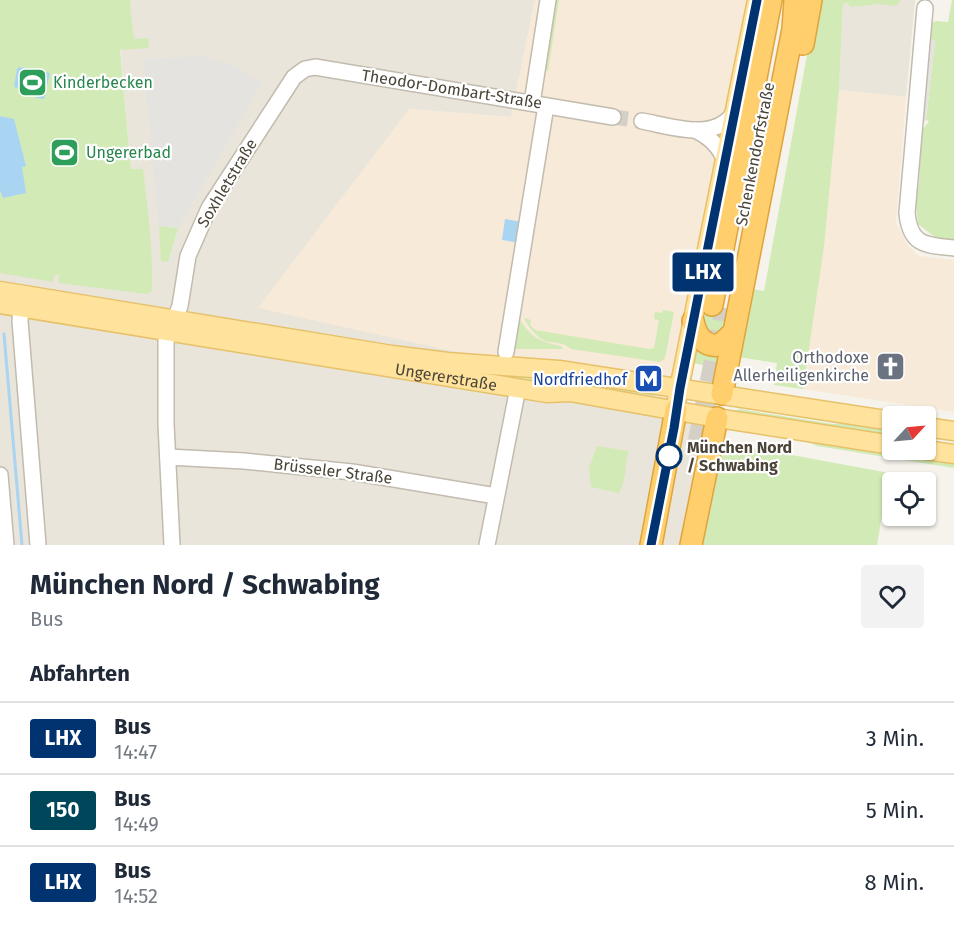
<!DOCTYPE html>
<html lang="de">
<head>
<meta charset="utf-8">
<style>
	body { margin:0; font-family:"Fira Sans",sans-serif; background:#f2f2f3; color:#1f2937; height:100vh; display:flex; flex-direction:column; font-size:22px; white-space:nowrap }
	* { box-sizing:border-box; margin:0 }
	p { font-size:20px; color:#747a83 }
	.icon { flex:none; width:33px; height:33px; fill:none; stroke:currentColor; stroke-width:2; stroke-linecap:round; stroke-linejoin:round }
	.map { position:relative; height:545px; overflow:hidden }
	.side { display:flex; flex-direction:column; background:#fff; flex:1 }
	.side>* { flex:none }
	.badge { padding:0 12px; border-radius:4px; font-size:21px; line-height:39px }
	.needle { width:39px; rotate:64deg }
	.tools { position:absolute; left:882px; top:406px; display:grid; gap:12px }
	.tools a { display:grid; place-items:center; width:54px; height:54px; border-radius:6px; background:#fff; box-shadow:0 2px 4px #0004; font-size:30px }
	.map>.badge { position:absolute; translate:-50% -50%; box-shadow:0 0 0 3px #fff }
	h2 { padding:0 30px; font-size:22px; line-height:54px }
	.round { display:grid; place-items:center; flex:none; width:63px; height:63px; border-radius:6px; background:#f2f2f3 }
	.head { display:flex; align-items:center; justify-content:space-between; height:102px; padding:0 30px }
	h1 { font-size:28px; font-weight:700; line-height:45px }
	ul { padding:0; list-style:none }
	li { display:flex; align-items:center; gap:18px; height:72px; padding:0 30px; border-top:2px solid #e0e1e3 }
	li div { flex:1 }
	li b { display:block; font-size:22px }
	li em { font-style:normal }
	li .badge { min-width:66px; font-weight:700; text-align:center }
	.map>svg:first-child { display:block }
</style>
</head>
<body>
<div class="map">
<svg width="954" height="545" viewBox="0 0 954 545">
	<rect width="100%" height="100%" fill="#f6f3ec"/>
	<g fill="#eae5da">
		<path d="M116,0H535L511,117L409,109L676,401L721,442L702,545H0V273L135,215Z"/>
		<path d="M865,0H915L906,97L839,90L843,4Z"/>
	</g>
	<g fill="#f7ead8">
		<path d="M535,0H746L676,401L258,308L409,109L511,117Z"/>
		<path d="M839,90L906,97L896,223L908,246L919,256L954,260V412L803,389L824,247Z"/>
	</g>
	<g fill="#d2eab5">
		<path d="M0,0H131L130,7L134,39L148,38L149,48L120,50L131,169H143C148,210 153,250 152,291L147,294L58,283L59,275H54L53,282L0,273Z"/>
		<path d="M555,0H559L548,71H544Z"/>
		<path d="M817,0H901L896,6L879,4L850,7L848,3L843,4L839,90L824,247L803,389L774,385L777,363L738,357L747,288L764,291L765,286Z"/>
		<path d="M952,0H954V240L936,238L918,224L916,204L919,183L922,131L929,121L926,120L935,41L928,38L929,23L937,21L948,22Z"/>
		<path d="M159,226L178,228L168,262L161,261Z"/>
		<path d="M704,306L731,311L726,332L717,339L701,325Z"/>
		<path d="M663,310L674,312L665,358L660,362L571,349C563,341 553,344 543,340C536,336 527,325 524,318L531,320L530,325L535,330L649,349L654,348L659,320L654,319L655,312L662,313Z"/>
		<path d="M519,318C530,337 540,342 561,346L563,349H513Z"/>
		<path d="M201,329L479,369L655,391L654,396L567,382L547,387Z"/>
		<path d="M697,347L720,353L719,368L693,363Z"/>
		<path d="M739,409L833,424L852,423L892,429V436L736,411Z"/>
		<path d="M804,440L954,464V468L817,446Z"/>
		<path d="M721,442L889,473L877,545H702Z"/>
		<path d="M597,446L629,451C624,466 627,480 619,493L591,487L589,468Z"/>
	</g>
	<g fill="#e5e3e0">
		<path d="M928,38L935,41L926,120L918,129Z"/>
		<path d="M201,56L231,64L262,83L178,228L159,226L143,59Z"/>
	</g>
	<g fill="#a9d4f2">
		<path d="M19,67L50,73L44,99L36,98L34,89L27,91L14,87L17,69Z"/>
		<path d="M0,116L14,119L26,166L22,167L26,193L3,198L0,190Z"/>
		<path d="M505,219L523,222L520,243L502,240Z"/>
	</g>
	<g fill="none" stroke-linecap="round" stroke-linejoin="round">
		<path stroke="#a9d4f2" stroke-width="3" d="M4,334L22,545"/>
		<path stroke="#d4d0c8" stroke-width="15" stroke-dasharray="15 8" stroke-linecap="butt" d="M613,117L642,121"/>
		<path stroke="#d4d0c8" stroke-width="21" stroke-dasharray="21 10" stroke-linecap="butt" d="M698,443L725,308"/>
		<defs>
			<g id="minor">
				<path d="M925,8L907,213C910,246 926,245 954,248"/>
				<path d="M532,103L548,0"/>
				<path d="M642,121C670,126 713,142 733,114"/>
				<path d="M695,130C710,137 720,147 725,161"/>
				<path d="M21,307L20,321L38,545"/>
				<path d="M506,352L545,112"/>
				<path d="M168,457L244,461L352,472L496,496"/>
				<path d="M0,475L6,545"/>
				<path d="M172,545L166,424V341L180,306L188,256L209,208L294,77L305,69L315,67L613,117"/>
				<path d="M487,545L518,388"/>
			</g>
			<g id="major">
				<path d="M0,291L392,355L448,362L559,370L892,421"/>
				<path id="s1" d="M0,304L547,393L570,392L717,418L892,445"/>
				<path d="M677,399L757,0"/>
				<path d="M926,427L954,431"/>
				<path d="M926,450L954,454"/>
			</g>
			<g id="highway">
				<path d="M803,44L811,0"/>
				<path d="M712,305L771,0"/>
				<path d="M693,321C696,335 704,348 720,345L733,333"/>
				<path d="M722,394L793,29L795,0"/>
				<path d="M651,545L676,410"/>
				<path d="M691,545L717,418"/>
			</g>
		</defs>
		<use href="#minor" stroke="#c2bbae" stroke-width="18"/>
		<use href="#major" stroke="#e6c16a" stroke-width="21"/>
		<use href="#highway" stroke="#e0a43c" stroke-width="24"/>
		<use href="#minor" stroke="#fff" stroke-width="15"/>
		<use href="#major" stroke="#ffe39c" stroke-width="18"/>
		<use href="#highway" stroke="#ffcf6e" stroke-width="21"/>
	</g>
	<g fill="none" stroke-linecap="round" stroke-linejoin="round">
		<defs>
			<path id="line" d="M651,545L674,428L680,388L757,0"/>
		</defs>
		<use href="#line" stroke="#fff" stroke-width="14"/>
		<use href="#line" stroke="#00336f" stroke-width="9"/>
	</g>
	<defs>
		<symbol id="stadium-square" viewBox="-11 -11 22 22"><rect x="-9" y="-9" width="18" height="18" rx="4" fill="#2e9e5b" stroke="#fff"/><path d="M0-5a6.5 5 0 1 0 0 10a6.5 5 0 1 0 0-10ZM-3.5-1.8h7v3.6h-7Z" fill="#fff"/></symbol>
		<symbol id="church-square" viewBox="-11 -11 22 22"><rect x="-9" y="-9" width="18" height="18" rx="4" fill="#6b7280" stroke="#fff"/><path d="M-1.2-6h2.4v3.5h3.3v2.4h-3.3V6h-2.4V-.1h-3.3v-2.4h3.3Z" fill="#fff"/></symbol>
		<symbol id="metro-square" viewBox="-11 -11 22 22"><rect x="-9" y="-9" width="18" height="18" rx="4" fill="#1a4fb4" stroke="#fff"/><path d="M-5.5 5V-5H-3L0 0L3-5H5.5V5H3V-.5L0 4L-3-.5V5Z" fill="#fff"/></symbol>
	</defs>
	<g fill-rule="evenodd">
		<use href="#stadium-square" x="16" y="66" width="33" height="33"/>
		<use href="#stadium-square" x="48" y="136" width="33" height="33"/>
		<use href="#church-square" x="874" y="350" width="33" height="33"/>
		<use href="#metro-square" x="632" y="362" width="33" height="33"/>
	</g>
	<circle fill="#fff" stroke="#00336f" stroke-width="3" cx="669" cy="456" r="12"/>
	<g text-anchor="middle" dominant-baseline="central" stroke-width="4.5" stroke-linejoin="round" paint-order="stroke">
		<g font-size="16" fill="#27864d" stroke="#fff" text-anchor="start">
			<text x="53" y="82">Kinderbecken</text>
			<text x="86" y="152">Ungererbad</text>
		</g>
		<g font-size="16" fill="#4b4439" stroke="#fff">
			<text transform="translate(452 89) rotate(9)">Theodor-Dombart-Straße</text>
			<text transform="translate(755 154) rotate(-79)">Schenkendorfstraße</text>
			<text transform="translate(227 183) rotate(-59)">Soxhletstraße</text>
			<text stroke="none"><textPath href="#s1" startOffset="452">Ungererstraße</textPath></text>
			<text transform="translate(333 471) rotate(7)">Brüsseler Straße</text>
		</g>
		<g font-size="16" fill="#5b616d" stroke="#fff" text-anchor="end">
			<text x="869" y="357">Orthodoxe<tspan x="869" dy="18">Allerheiligenkirche</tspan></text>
		</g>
		<g font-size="16" fill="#164399" stroke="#fff" text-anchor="end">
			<text x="627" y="379">Nordfriedhof</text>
		</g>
		<g font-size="16" font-weight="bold" fill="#4b4439" stroke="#fff" text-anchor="start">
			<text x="687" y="447">München Nord<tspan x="687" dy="18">/ Schwabing</tspan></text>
		</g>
	</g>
</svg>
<div class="tools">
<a><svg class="needle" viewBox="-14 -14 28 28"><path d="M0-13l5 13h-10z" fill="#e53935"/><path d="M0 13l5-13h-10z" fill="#747a83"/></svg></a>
<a><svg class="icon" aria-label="locate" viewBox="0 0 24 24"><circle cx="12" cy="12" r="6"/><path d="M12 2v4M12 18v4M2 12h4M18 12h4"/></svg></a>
</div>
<b class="badge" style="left:703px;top:272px;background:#00336f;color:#fff">LHX</b>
</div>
<section class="side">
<div class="head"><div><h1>München Nord / Schwabing</h1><p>Bus</p></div><a class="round"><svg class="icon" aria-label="heart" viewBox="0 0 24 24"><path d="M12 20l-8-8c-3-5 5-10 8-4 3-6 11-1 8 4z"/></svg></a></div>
<h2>Abfahrten</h2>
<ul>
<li><span class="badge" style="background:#00336f;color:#fff">LHX</span><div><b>Bus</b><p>14:47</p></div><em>3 Min.</em></li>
<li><span class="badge" style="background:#00465a;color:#fff">150</span><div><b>Bus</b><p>14:49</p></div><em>5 Min.</em></li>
<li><span class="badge" style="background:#00336f;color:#fff">LHX</span><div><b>Bus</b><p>14:52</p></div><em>8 Min.</em></li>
</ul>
</section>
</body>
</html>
